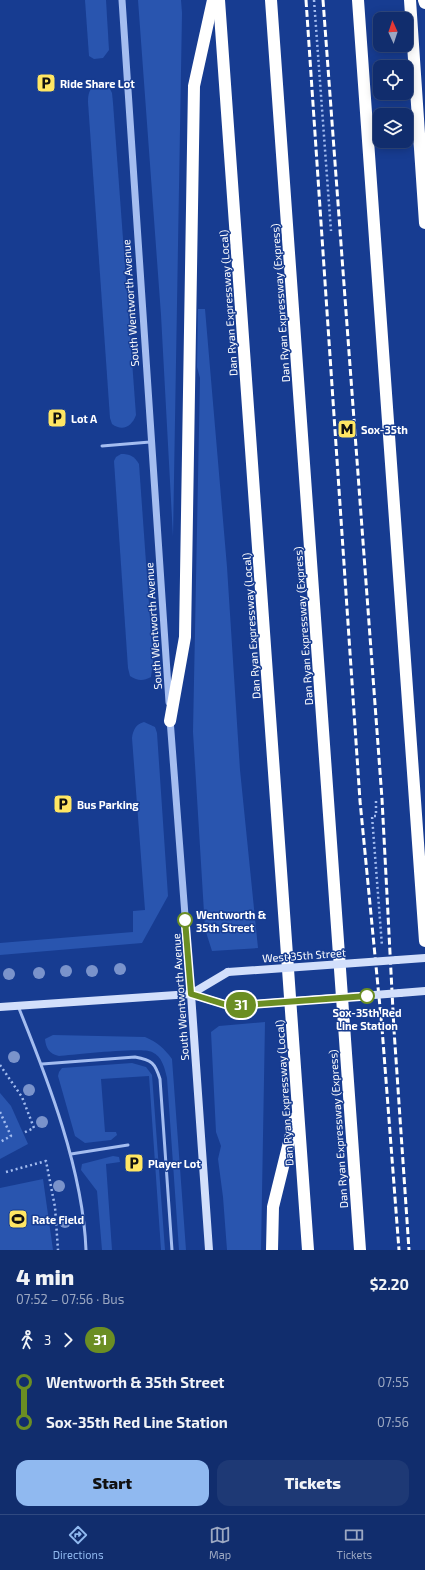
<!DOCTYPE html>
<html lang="en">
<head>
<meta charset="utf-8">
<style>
	body { margin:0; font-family:"Exo 2",sans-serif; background:#1e3975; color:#f1f3f6; height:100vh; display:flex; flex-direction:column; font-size:15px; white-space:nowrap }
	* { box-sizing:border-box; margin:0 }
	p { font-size:13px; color:#9ca8c2 }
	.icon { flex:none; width:22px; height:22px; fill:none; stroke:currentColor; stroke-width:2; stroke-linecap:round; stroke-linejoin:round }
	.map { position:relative; height:1250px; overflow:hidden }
	.sheet { display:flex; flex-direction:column; background:#112d6d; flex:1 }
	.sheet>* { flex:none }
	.badge { padding:0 8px; border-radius:13px; font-size:14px; line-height:26px }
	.needle { width:26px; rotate:357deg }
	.fabs { position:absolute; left:373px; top:12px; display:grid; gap:8px }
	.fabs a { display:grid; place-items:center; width:40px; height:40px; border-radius:8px; background:#112d6d; box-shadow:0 2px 10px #0003,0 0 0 1px #304980; font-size:20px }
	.map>.badge { position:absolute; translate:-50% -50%; box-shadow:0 0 0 2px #fff }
	.legs { display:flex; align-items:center; gap:6px; height:44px; padding:0 16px; font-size:13px }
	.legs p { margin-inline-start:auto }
	.headline { display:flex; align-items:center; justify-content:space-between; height:68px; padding:0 16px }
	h1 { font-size:22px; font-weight:800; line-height:30px }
	.button { display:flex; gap:8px; margin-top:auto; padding:8px 16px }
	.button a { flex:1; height:46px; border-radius:12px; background:#90b9f0; color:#111; font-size:16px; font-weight:800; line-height:46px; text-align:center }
	.button a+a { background:#1e3975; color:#f1f3f6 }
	ul { padding:0 16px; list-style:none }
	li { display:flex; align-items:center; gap:14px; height:40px; font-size:15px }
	li i { display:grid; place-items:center; width:6px; height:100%; margin:0 5px; background:currentColor }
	li i::after { content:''; width:10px; height:10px; margin:-5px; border:3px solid; border-radius:50%; background:#112d6d }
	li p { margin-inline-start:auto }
	li:first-child i { background:linear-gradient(#0000 50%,currentColor 0) }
	li:last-child i { background:linear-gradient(currentColor 50%,#0000 0) }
	.dock { display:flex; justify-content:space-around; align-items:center; height:56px; border-top:1px solid #304980; background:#112d6d; font-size:11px; color:#9ca8c2 }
	.dock a { display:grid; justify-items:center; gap:2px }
	.dock .selected { color:#90b9f0 }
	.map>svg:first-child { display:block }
</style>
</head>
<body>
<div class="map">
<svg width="425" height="1250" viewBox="0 0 425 1250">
	<rect width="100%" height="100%" fill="#173c91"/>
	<g fill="#2955af">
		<path d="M85,0H106L109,50L103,58L94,59L89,56Z"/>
		<path d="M138,0H181L182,13L173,537L161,315Z"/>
		<path d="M96,85L109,87L112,93L113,103L136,415C132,426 123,432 112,424L110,418L88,102C88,94 89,89 96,85Z"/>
		<path d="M198,309H205L227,567L240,770L258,948L212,951L205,929L193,732L200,378L197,367Z"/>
		<path d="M121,454C130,454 134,456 139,464L153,661L151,677C143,681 138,681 130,676L128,668L114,461L116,457Z"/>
		<path d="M144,722L155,727L157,733L168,896L142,943L0,955V943L133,932V911L145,910L132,738C133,730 136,724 144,722Z"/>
		<path d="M265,1022L261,1250H227L223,1197L218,1159L221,1146L216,1132L211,1032L219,1026Z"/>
		<path d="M53,1035L145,1037C157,1042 164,1048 172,1059L186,1250H179L167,1078C165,1069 162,1056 152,1052C140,1047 75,1055 59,1056C49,1054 46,1048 45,1039Z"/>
		<path d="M132,1063L146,1067L152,1075L165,1250H161L149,1076L101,1079L105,1132H116L117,1135L111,1140L85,1143L75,1136L58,1076L59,1072L62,1068Z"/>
		<path d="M0,1093L11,1106L28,1144L0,1159Z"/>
		<path d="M113,1156L119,1157L120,1162L106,1164L112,1250H102L97,1191L81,1170L82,1164Z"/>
		<path d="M43,1179L53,1250H0V1188Z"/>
	</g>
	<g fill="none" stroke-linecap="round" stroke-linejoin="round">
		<g stroke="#a4bdf0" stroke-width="2.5" stroke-dasharray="2 3" stroke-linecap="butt">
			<path d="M314,0L331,231"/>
			<path d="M376,801V816H372L382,946"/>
			<path d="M0,1065L22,1097L34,1128L23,1133"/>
			<path d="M0,1112L11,1136L0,1142"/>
			<path d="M6,1172L46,1161L55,1207L58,1250"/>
		</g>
		<g stroke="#a4bdf0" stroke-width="3">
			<path d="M102,446L150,442"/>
			<path d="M18,1006C48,1080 83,1170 86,1250"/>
			<path d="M42,1064L135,1057C152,1060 155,1063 160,1079L172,1250"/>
			<path d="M71,1154L128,1145"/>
		</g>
		<g stroke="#a4bdf0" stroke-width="7">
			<path d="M122,0L169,702"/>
			<path d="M170,719L191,994"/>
		</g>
		<g stroke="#d2dffb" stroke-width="8">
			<path d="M397,960L425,958"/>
			<path d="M400,993L425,991"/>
			<path d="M191,994L209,1250"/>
			<path d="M191,994L228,972"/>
			<path d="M0,1007L191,994L230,1006"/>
		</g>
		<g stroke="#fff" stroke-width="12">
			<path d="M219,0L308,1250"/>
			<path d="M271,0L360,1250"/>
			<path d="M358,0L425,941"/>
			<path d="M410,0L425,223"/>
			<path d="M424,0L425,3"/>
			<path d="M170,721L185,637L194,86L213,0"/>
			<path d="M272,1250L273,1207L295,1118"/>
		</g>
		<g stroke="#fff" stroke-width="3" stroke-dasharray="7 3" stroke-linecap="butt">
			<path d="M306,0L360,801L382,1028L399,1250"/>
			<path d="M323,0L382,799L394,1030L409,1250"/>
		</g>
		<g stroke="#d2dffb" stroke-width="8">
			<path d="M228,972L397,960"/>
			<path d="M230,1006L400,993"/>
		</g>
	</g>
	<g fill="#7a93cb">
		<circle cx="120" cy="969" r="6"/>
		<circle cx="66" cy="971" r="6"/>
		<circle cx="92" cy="971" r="6"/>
		<circle cx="39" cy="973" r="6"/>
		<circle cx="9" cy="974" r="6"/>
		<circle cx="14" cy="1057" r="6"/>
		<circle cx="29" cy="1090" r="6"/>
		<circle cx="42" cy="1122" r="6"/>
		<circle cx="59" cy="1186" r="6"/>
		<circle cx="65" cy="1222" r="6"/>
	</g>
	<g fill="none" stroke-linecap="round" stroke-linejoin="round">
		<defs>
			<path id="line-1" d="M185,920L191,994L230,1006L367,996"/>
		</defs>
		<use href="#line-1" stroke="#fff" stroke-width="9"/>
		<use href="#line-1" stroke="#6b8e23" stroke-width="6"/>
	</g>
	<defs>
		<symbol id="parking-square" viewBox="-11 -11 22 22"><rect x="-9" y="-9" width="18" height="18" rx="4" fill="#ffe663" stroke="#173c91"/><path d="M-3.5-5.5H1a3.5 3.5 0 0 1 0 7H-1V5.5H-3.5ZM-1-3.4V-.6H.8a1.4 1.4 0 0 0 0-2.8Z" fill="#111"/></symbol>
		<symbol id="metro-square" viewBox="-11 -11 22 22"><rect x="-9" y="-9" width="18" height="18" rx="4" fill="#ffe663" stroke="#173c91"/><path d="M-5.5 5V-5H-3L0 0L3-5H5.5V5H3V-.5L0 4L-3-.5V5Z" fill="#111"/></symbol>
		<symbol id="stadium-square" viewBox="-11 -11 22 22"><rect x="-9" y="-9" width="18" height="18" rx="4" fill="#ffe663" stroke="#173c91"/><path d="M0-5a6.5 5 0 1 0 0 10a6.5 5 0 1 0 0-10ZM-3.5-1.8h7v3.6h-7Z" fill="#111"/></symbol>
	</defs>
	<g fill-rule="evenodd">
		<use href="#parking-square" x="35" y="72" width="22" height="22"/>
		<use href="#parking-square" x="46" y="407" width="22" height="22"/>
		<use href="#metro-square" x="336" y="418" width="22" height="22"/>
		<use href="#parking-square" x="52" y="793" width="22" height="22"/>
		<use href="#parking-square" x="123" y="1152" width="22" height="22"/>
		<use href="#stadium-square" x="7" y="1208" width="22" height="22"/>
	</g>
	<g fill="#fff" stroke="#6b8e23" stroke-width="2">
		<circle cx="185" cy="920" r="7"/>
		<circle cx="367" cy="996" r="7"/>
	</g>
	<g text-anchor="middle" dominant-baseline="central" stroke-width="3" stroke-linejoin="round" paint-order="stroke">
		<g font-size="11" font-weight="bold" fill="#fff" stroke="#173c91" text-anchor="start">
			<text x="60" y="83">Ride Share Lot</text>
			<text x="71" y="418">Lot A</text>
			<text x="361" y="429">Sox-35th</text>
			<text x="77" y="804">Bus Parking</text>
			<text x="148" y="1163">Player Lot</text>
			<text x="32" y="1219">Rate Field</text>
		</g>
		<g font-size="11" fill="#fff" stroke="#173c91">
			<text transform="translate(130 303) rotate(-94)">South Wentworth Avenue</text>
			<text transform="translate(228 303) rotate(-94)">Dan Ryan Expressway (Local)</text>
			<text transform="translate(280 303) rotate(-94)">Dan Ryan Expressway (Express)</text>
			<text transform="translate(153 626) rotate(-94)">South Wentworth Avenue</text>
			<text transform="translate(251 626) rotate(-94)">Dan Ryan Expressway (Local)</text>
			<text transform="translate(303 626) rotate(-94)">Dan Ryan Expressway (Express)</text>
			<text transform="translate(304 955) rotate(-4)">West 35th Street</text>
			<text transform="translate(180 997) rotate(-94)">South Wentworth Avenue</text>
			<text transform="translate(284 1093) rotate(-94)">Dan Ryan Expressway (Local)</text>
			<text transform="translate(338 1129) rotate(-94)">Dan Ryan Expressway (Express)</text>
		</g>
		<g font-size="11" font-weight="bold" fill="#fff" stroke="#173c91" text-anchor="start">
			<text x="196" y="914">Wentworth &amp;<tspan x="196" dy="13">35th Street</tspan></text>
			<text x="367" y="1012" text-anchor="middle">Sox-35th Red<tspan x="367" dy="13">Line Station</tspan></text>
		</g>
	</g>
</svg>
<div class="fabs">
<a><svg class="needle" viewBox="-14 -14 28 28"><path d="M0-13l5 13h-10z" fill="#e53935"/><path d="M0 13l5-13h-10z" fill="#9ca8c2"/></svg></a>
<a><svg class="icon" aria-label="locate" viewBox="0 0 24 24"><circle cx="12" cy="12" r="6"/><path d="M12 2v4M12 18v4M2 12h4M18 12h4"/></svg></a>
<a><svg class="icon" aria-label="layers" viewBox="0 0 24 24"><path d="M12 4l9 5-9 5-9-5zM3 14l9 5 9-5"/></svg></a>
</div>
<b class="badge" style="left:241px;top:1005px;background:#6b8e23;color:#fff">31</b>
</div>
<section class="sheet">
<div class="headline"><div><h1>4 min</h1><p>07:52 – 07:56 · Bus</p></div><b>$2.20</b></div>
<div class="legs"><svg class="icon" aria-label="walk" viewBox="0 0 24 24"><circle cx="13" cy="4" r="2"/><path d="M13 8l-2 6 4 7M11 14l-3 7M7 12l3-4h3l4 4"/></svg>3<svg class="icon" aria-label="forward" viewBox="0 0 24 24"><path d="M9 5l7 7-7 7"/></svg><b class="badge" style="background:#6b8e23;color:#fff">31</b></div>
<ul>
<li><i style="color:#6b8e23"></i><b>Wentworth &amp; 35th Street</b><p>07:55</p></li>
<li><i style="color:#6b8e23"></i><b>Sox-35th Red Line Station</b><p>07:56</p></li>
</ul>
<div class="button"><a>Start</a><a>Tickets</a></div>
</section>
<nav class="dock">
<a class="selected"><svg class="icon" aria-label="directions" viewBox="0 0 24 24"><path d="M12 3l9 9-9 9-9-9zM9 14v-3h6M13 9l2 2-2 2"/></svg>Directions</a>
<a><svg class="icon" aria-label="map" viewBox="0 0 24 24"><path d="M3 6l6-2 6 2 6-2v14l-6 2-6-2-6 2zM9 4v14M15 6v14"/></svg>Map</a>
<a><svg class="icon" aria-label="tickets" viewBox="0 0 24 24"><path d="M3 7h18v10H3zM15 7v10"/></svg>Tickets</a>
</nav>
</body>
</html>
